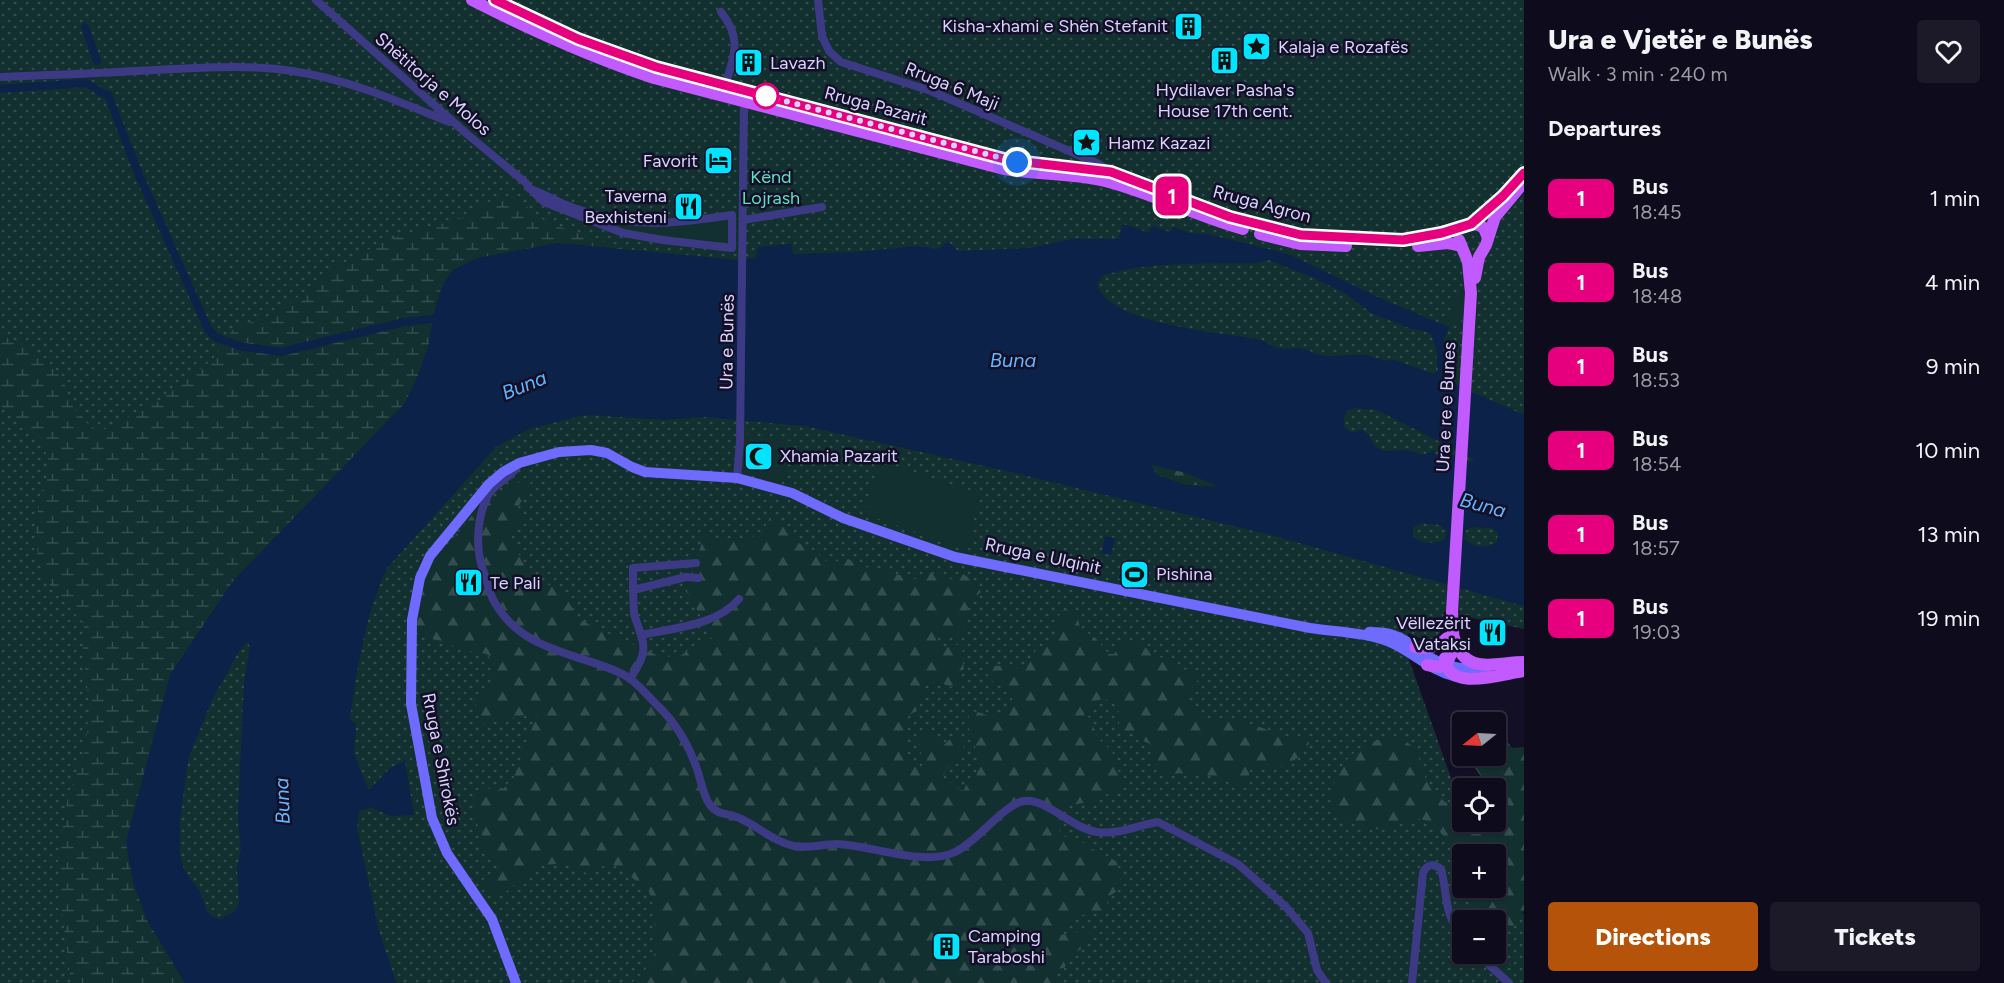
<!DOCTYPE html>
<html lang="en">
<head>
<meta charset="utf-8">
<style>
	body { margin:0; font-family:Figtree,sans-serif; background:#1c1929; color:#f1f3f6; height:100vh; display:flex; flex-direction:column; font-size:22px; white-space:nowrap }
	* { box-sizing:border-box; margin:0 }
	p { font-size:20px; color:#9b9ba3 }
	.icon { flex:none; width:33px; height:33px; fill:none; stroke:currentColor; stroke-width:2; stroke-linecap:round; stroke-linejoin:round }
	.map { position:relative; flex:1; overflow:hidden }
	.sheet { display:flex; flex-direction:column; background:#0e0b1c; width:480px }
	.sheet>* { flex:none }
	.badge { padding:0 12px; border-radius:9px; font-size:21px; line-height:39px }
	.needle { width:39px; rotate:252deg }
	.fabs { position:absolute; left:1452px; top:712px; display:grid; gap:12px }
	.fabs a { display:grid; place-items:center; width:54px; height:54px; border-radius:6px; background:#0e0b1c; box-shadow:0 2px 4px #0004,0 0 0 2px #2e2b3b; font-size:30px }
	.you { position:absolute; width:30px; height:30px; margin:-15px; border:4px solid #fff; border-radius:50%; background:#1a73e8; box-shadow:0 0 0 9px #1a73e833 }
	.map>.badge { position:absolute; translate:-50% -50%; box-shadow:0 0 0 3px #fff }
	h2 { padding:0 24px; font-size:22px; line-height:54px }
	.round { display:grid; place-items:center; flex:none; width:63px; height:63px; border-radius:6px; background:#1c1929 }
	.headline { display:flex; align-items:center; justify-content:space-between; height:102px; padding:0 24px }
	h1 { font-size:28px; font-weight:800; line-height:45px }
	.action { display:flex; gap:12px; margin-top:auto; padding:12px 24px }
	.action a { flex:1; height:69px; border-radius:6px; background:#b45309; color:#fff; font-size:24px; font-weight:800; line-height:69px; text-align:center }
	.action a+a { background:#1c1929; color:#f1f3f6 }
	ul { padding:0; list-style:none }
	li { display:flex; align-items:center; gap:18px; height:84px; padding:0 24px }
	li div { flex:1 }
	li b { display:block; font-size:22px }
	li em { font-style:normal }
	li .badge { min-width:66px; font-weight:700; text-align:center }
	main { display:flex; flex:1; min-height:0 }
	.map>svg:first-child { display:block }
</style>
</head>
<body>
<main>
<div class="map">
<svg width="1524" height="983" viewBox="0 0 1524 983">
	<defs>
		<pattern id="grass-dots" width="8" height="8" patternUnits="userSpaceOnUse" patternTransform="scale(1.5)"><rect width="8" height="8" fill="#12302f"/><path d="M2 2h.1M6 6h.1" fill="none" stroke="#344d4e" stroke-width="1.8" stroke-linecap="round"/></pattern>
		<pattern id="forest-firs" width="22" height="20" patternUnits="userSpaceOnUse" patternTransform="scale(1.5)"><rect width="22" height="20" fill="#12302f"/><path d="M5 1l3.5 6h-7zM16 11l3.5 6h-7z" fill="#344d4e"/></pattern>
		<pattern id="wetland-marsh" width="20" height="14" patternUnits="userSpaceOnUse" patternTransform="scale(1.5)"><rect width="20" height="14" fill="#12302f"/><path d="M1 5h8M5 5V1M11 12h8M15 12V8" fill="none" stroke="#344d4e"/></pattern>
	</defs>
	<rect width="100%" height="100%" fill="#130f26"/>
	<path fill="url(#grass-dots)" fill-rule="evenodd" d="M0,0H1524V191L1506,212L1524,193V629L1444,612C1442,626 1444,637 1427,641L1408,633L1406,651L1462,809V888H1491L1494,898L1524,914V983H0ZM1462,921H1496V954H1462Z"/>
	<g fill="url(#forest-firs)">
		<path d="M1150,465L1183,472L1215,484L1216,487C1192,484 1164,486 1150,465Z"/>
		<path d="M527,479L531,483L516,511L520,515H525C521,520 512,527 511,535C511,540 513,539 515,543C518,547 517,552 520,556C528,569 542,587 559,587L579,618L591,626L659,656L674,657L680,656L698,643L713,638L687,592L704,535L732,541L755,536L763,530L773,512L796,541L806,548L816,551L828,563L848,559L862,566L916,579L921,578L930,566L934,575L949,580L963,574L972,580L981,592L969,602L964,629L955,636H940L937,640L936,645L941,648L960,644C965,651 962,661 964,669L959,672L962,682L960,687L955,688L935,681L925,686L919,708L906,718V729L905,733L909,736L906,747L902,751L916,767H921L923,764L919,743L921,734C931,729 943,735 943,746L950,739L955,738L964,744C963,759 943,762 942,784L952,782L959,790H964L968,780L977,775C977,767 978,759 976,751C975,741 965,729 968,719C973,704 984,717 992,716C1000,715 1006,708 1013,704C1012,681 1005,690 992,681L986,672L988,667C1001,663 1011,670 1023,668L1036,650L1050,645L1057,638V618L1063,610L1076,611L1080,627L1096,639L1109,654H1114C1129,633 1137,643 1154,653C1167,662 1182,669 1197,674L1199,679L1188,692V697L1193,708L1205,718L1215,721L1236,719L1286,736H1302L1307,738L1309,743C1301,764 1271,772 1251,767L1246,788L1240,789L1226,779L1200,774L1190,776L1180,773L1164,776L1156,769L1150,759L1151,749L1150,744L1135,737L1132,733H1116L1121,717L1115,703C1102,694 1089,702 1084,716L1089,717L1092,722L1097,738L1112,751L1122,783L1115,791L1100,797L1097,802L1092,804L1082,803L1063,807L1057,827L1063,836L1084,843L1097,852L1116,861C1119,868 1123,884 1117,891C1117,892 1108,896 1108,897L1106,901L1112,910C1093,914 1072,912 1059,929L1060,934C1070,937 1080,929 1090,931L1091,936L1086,946L1073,954L1064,968L1054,969L1055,983H631C643,974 652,963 656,949L654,906L648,889L611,863L586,873L568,863L542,865L528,873L503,894L493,893L482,882L485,877L499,870L496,860L481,846L482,831C472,819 471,808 475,794L484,788L499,790L503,789L514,777L538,712L482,724L474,698L492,685L495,666L487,654L469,651L417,633L416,614L427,570L475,512L518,483Z"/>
		<path d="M1496,714C1507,721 1508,727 1506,740L1512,748L1524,747V911L1512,929L1496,940V921H1478L1469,888H1496V855H1462V869C1455,854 1443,829 1427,821C1413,815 1397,828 1383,829C1366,831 1338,821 1332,804C1329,793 1336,778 1341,769C1351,748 1386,730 1408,743C1420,750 1420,767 1426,779C1432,793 1448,806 1462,812V822H1496V789H1485L1480,775L1467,756H1496V723H1476Z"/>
	</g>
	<path fill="url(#wetland-marsh)" d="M510,196L519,200L546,222L620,248L623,257L265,564L160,823L220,983H71L61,904L58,856L68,796L84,755L87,732L89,702L83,652L84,624L47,582L38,559L36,527L40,495L49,476L48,458L38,435L0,405V336C22,341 48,358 61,377C66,384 67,394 71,403C78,416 87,424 99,432L157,402L180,385L213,359L234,328L268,317L282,309L340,265L384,241L462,218L496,198Z"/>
	<g fill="#12302f">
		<path d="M589,216C639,231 680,227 730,219L729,243L664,237L619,229Z"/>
		<path d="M1452,294H1463L1461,328L1438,317L1456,319V317L1449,316L1454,311L1450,299Z"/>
		<path d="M745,434L796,442L781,483L759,478L744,472Z"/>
		<path d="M880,463L979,493L968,550L864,514Z"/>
	</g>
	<g fill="#0c2248" fill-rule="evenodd">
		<path d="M1123,224L1149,233L1152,226L1170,232L1173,227L1190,233L1207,234L1288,254L1382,299L1449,327L1443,343L1448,381L1524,415V606L1271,535L1011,472L805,426L704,417L665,420L590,415L580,416L529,429L496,447L387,568C365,615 357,668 350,720L356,724L354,753L367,787L370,789L390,768L405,761L414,815L390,816L371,807L359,811L357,828L379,931L396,983H185L147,920L133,882L126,842L170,675L233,581L405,403L418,375L428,347L435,309L442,286L453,270L477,258L558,243L738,260L756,258L758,247L791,244L793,254L857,252L917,246L939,249L946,243L949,242L958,251L1031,248L1072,239H1118ZM1268,260L1312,277L1346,294L1371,313L1409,328L1431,333L1436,349L1438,372L1433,374L1395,360C1387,363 1374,356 1365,355C1349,354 1334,358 1318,355C1314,354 1310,350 1306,349C1297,347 1287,350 1278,348C1271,346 1265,341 1257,339C1223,333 1106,324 1097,284L1102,276C1141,261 1215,264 1258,263ZM1355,408L1377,410L1472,458L1474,461L1469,462L1451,454L1440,458L1433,451L1422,455L1408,450L1383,451L1374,445L1369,435L1362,430L1351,433L1344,427V416L1349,410ZM1151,465L1183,472L1214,484L1216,487L1186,485L1157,475ZM1420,523L1440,525L1446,530L1445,539C1435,545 1421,544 1413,536V528ZM1471,527L1492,528L1498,533L1497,542C1487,549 1473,548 1464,539L1465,531ZM247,642L250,646L244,683L238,817L241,849L237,869L239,903L234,912L220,919L213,917L207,912L200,891L190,879L184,869L180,856V820L188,759L212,700L239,651Z"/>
		<path d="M1105,536L1115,538L1111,555L1102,553Z"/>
		<path d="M1122,564L1150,569L1147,585L1119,579Z"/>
	</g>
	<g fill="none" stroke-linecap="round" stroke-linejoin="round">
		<g stroke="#0c2248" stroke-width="8">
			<path d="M85,27L97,61"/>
			<path d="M0,89L85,83C95,86 98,93 108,95L139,175L208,329L215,337L239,346L281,352L404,322L433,319"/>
		</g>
		<g stroke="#3d3a85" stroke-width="8">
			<path d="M316,0L467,134L526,183C531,191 537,196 544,202L623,233L663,240L732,248V215C672,224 635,229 577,209C560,204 546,194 530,189"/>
			<path d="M818,0L822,36L829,51L841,62L931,91L1099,164L1110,172"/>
			<path d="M721,12C743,40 734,55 725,86"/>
			<path d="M0,77C52,75 104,73 155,70C201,68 247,64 292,71C347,79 398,101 449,122"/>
			<path d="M743,220L822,207"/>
			<path d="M517,467C509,479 493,484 487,497C476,522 475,551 485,576C488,585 490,595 495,603C516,639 549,648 585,660C600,665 616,669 629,678C639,685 648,696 657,705C675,722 689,746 697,769C701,780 703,796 710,805C718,816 729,813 739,818C758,826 774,842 794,846C808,849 823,844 837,844C870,845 925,867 955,852C977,842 1004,804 1024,801C1046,798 1071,828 1097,832C1118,835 1138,825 1158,822L1238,864L1286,907L1308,933L1317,970L1326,983"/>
			<path d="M737,478L740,441L744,102"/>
			<path d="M696,563L633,568V590L686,577L698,578"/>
			<path d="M633,590L634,614L641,635C673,628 716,626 739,599"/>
			<path d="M630,679C639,664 648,653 641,635"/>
			<path d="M1477,954L1509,983"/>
			<path d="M1412,983L1423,873C1427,864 1433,863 1441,869C1449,899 1442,909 1462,936"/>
		</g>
		<g stroke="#6f6bff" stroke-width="10">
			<path d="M1369,632C1377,632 1385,632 1393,635C1402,638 1410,643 1417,649C1440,665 1460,672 1488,667"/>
			<path d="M516,983L492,919L447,853L432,818L411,704L412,620L420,578L430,556L489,484L503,472L519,463L559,452L591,450L607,453L632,467L645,472L737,478L792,493L843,518L955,557L1310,628C1336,632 1369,632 1394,644C1416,655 1432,671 1456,677"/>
		</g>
		<g stroke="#c25bff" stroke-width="12">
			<path d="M472,0C531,30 591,57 654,78L1004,169C1037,175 1072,173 1105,181C1152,193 1196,216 1243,229"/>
			<path d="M495,0L578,39L656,67L1008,160L1111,173L1230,217L1290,233L1311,237L1403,240L1423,237L1471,224L1479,225L1484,228L1488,238"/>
			<path d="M1471,224L1503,196L1524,173"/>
			<path d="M1260,234L1300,244L1346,246"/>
			<path d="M1418,246L1448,243L1461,246"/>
			<path d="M1475,278L1479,257L1486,245L1495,217L1524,182"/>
			<path d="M1454,638C1465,677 1496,662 1524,662"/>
			<path d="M1415,647C1427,649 1437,648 1447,638"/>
			<path d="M1445,658C1447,693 1502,674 1524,671"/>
			<path d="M1427,665L1439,667L1446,665L1454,648L1452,612L1471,293L1468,262L1459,240"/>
		</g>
	</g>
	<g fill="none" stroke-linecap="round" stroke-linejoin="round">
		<defs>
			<path id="line" d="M495,0L578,39L656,67L1008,160L1111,172L1230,217L1301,235L1403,240L1442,233L1471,224L1503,196L1524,173"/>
		</defs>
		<use href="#line" stroke="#fff" stroke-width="14"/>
		<use href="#line" stroke="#e6007e" stroke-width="9"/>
		<path stroke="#d9d4ff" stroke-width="6" stroke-dasharray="0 10.8" d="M766,96L1017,162"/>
	</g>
	<defs>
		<symbol id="building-square" viewBox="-11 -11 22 22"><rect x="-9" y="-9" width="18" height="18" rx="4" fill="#00e5ff" stroke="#130f26"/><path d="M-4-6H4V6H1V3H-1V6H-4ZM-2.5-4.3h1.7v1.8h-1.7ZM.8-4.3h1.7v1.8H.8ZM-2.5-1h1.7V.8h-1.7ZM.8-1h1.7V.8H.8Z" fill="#111"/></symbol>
		<symbol id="sight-square" viewBox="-11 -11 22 22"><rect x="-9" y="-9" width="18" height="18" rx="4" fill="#00e5ff" stroke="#130f26"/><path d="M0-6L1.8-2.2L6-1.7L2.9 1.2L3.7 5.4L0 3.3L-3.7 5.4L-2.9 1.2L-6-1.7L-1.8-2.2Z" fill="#111"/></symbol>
		<symbol id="hotel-square" viewBox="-11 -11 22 22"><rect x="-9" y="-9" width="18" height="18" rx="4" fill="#00e5ff" stroke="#130f26"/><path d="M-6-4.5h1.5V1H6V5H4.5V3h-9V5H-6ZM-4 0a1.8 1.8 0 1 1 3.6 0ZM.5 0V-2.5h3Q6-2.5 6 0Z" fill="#111"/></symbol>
		<symbol id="restaurant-square" viewBox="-11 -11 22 22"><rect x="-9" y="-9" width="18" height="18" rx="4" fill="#00e5ff" stroke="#130f26"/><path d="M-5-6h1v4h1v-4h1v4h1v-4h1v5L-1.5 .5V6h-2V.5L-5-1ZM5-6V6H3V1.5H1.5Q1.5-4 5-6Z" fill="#111"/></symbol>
		<symbol id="mosque-square" viewBox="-11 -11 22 22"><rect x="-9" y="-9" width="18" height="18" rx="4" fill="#00e5ff" stroke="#130f26"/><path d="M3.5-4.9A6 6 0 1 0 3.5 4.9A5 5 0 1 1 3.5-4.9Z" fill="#111"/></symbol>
		<symbol id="stadium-square" viewBox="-11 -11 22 22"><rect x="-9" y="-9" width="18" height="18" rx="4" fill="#00e5ff" stroke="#130f26"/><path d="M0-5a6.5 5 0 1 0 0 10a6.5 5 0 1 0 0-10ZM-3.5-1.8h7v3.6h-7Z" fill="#111"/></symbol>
	</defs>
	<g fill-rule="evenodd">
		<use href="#building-square" x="1172" y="10" width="33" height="33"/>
		<use href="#sight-square" x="1240" y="30" width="33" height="33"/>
		<use href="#building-square" x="1208" y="44" width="33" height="33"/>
		<use href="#building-square" x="732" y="46" width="33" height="33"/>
		<use href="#sight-square" x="1070" y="126" width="33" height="33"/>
		<use href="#hotel-square" x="702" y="144" width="33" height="33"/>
		<use href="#restaurant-square" x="672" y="190" width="33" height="33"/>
		<use href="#mosque-square" x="742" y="440" width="33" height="33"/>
		<use href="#stadium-square" x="1118" y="558" width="33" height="33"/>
		<use href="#restaurant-square" x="452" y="566" width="33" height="33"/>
		<use href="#restaurant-square" x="1476" y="616" width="33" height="33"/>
		<use href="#building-square" x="930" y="930" width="33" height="33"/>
	</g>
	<circle fill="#fff" stroke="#e6007e" stroke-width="3" cx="766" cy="96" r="12"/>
	<g text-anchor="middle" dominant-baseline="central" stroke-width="5" stroke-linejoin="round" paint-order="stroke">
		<g font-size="18" fill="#d9d4ff" stroke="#130f26" text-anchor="start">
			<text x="1168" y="26" text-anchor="end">Kisha-xhami e Shën Stefanit</text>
			<text x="1278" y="47">Kalaja e Rozafës</text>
			<text x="770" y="63">Lavazh</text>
			<text x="1225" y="90" text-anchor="middle">Hydilaver Pasha's<tspan x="1225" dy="21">House 17th cent.</tspan></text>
			<text x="1108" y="143">Hamz Kazazi</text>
			<text x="698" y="161" text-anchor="end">Favorit</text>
			<text x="667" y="196" text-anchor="end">Taverna<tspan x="667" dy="21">Bexhisteni</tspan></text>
			<text x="780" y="456">Xhamia Pazarit</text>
			<text x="1156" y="574">Pishina</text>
			<text x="490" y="583">Te Pali</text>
			<text x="1471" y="623" text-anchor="end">Vëllezërit<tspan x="1471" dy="21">Vataksi</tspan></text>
			<text x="968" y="936">Camping<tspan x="968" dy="21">Taraboshi</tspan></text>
		</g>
		<g font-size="18" fill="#d9d4ff" stroke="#130f26">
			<text transform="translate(433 84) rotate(41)">Shëtitorja e Molos</text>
			<text transform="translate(952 86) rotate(22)">Rruga 6 Maji</text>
			<text transform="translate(876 106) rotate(15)">Rruga Pazarit</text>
			<text transform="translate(1262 204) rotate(15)">Rruga Agron</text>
			<text transform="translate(727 342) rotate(-89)">Ura e Bunës</text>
			<text transform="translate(1446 407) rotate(-87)">Ura e re e Bunes</text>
			<text transform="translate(1043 556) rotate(12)">Rruga e Ulqinit</text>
			<text transform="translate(441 759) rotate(79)">Rruga e Shirokës</text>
		</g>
		<g font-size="18" fill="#5fe0c0" stroke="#130f26">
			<text x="771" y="177">Kënd<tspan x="771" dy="21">Lojrash</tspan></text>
		</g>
		<g font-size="20" font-style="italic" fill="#62b6ff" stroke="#130f26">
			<text x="1013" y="360">Buna</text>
			<text transform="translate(524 385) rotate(-22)">Buna</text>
			<text transform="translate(1483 505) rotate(15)">Buna</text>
			<text transform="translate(282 801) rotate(-92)">Buna</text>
		</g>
	</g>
</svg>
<div class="fabs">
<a><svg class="needle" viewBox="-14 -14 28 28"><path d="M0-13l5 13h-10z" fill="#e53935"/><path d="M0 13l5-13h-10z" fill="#9b9ba3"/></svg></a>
<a><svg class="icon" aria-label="locate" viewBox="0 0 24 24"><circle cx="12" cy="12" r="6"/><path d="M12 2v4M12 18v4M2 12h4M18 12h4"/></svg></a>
<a>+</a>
<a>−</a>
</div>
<div class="you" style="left:1017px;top:162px"></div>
<b class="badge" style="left:1172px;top:196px;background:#e6007e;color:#fff">1</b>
</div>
<section class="sheet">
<div class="headline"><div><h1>Ura e Vjetër e Bunës</h1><p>Walk · 3 min · 240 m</p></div><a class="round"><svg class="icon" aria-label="heart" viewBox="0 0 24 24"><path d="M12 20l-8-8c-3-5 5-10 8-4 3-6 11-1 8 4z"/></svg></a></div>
<h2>Departures</h2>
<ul>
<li><span class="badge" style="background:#e6007e;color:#fff">1</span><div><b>Bus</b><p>18:45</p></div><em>1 min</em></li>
<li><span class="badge" style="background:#e6007e;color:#fff">1</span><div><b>Bus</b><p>18:48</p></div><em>4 min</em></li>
<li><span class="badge" style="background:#e6007e;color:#fff">1</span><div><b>Bus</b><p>18:53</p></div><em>9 min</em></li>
<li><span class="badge" style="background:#e6007e;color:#fff">1</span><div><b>Bus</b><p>18:54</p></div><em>10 min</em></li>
<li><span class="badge" style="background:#e6007e;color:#fff">1</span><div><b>Bus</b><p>18:57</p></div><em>13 min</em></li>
<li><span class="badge" style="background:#e6007e;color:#fff">1</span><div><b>Bus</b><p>19:03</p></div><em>19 min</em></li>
</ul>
<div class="action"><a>Directions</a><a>Tickets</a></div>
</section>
</main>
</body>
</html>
